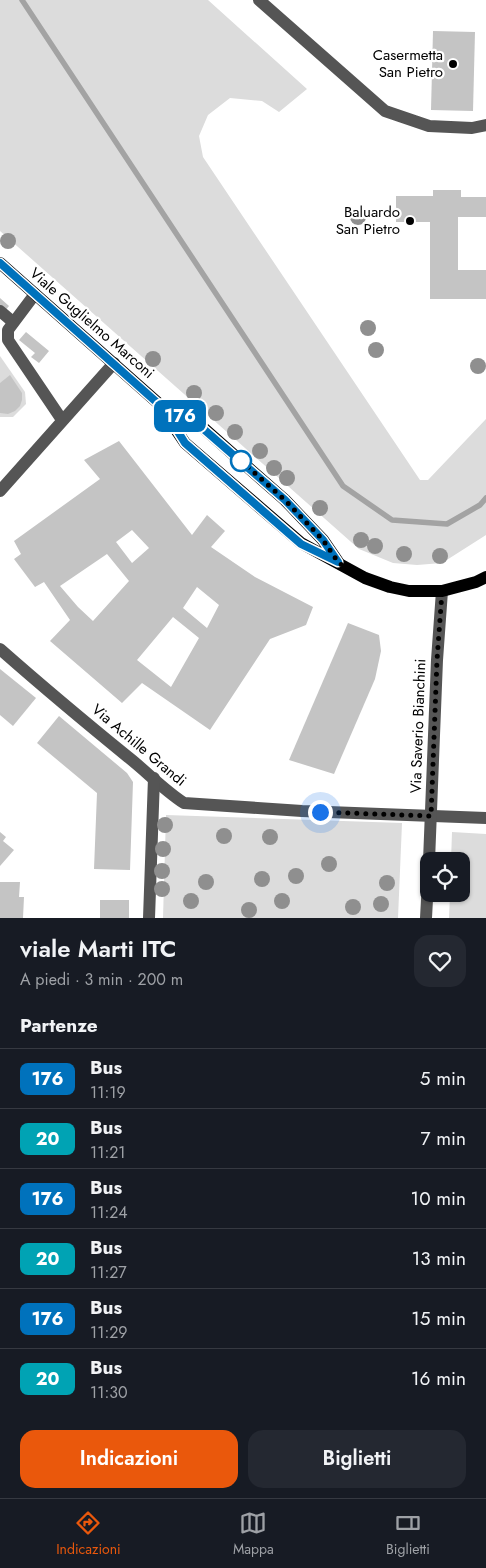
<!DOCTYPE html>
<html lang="it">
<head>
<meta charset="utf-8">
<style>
	body { margin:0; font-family:Jost,sans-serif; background:#242831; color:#f1f3f6; height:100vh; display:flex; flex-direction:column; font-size:19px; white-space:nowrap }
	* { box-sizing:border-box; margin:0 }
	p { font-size:16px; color:#9ea1a6 }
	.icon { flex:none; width:28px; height:28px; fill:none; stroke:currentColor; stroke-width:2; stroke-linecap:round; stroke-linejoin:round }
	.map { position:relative; height:918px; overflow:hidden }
	.details { display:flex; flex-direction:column; background:#171b24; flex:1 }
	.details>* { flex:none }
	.badge { padding:0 10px; border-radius:8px; font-size:18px; line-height:32px }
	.buttons { position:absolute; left:420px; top:852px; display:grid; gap:10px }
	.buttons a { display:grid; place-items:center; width:50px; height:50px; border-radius:10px; background:#171b24; box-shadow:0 1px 4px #0004; font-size:25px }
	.you { position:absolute; width:25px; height:25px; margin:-12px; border:4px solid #fff; border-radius:50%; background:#1a73e8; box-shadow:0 0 0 8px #1a73e833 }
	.map>.badge { position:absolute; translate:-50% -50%; box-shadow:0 0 0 2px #fff }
	h2 { padding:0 20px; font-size:19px; line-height:45px }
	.round { display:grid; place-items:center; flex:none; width:52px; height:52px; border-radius:15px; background:#242831 }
	.summary { display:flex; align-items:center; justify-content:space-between; height:85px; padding:0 20px }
	h1 { font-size:24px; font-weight:600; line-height:38px }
	.primary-button { display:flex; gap:10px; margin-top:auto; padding:10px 20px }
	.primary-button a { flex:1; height:58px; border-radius:15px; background:#ea580c; color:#fff; font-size:20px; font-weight:600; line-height:58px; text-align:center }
	.primary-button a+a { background:#242831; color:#f1f3f6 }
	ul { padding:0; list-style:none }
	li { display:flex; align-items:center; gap:15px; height:60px; padding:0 20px; border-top:1px solid #363941 }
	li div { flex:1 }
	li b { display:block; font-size:19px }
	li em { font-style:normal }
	li .badge { min-width:55px; font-weight:700; text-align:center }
	.dock { display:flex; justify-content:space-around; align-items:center; height:70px; border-top:1px solid #363941; background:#171b24; font-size:14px; color:#9ea1a6 }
	.dock a { display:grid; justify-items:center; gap:2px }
	.dock .on { color:#ea580c }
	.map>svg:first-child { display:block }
</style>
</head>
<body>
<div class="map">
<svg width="486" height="918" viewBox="0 0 486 918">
	<rect width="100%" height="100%" fill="#fff"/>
	<g fill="#dcdcdc">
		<path d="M0,0H208L307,89L279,112L262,101L230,98L208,115L199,136L203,157L420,480H428L486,419V535L442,563L417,565L393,563L359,549L0,231Z"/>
		<path d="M0,356L25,392L26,404L13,417H0Z"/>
		<path d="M166,815L402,823L398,918H163Z"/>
		<path d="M452,832L486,834V918H449L450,894H461V861H451Z"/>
	</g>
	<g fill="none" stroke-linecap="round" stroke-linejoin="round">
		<path stroke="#a3a3a3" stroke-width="5.5" d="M22,0L343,486L392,520L447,524L480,505L486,498"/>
	</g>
	<g fill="#c4c4c4" fill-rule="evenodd">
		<path d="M433,31L475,32L473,111L431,110Z"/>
		<path d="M433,190H461V197H486V217H458V270H486V299H430V222H396V196H433Z"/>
		<path d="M0,298L9,306L0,317Z"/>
		<path d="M26,332L49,351L39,363L31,357L35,353L19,340Z"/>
		<path d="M10,375L22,393V400L20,406L15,411L8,414L0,413V383Z"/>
		<path d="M119,441L192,535L207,515L225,531L211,547L255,577L313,607L306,625L270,639L210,730L142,683L122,703L50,641L70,620L44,582L35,587L14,559L21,554L14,541L100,479L84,460ZM132,530L149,548L132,563L116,542ZM107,554L129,581L93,621L78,607L60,586ZM197,587L219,605L207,628L183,608ZM173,617L199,638L171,687L137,660Z"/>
		<path d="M348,623L379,635L381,651L375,679L334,774L289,760Z"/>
		<path d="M0,669L36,698L13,726L0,715Z"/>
		<path d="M59,716L127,773L133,782L130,870L94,869L97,793L37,743Z"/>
		<path d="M0,832L6,837L3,841L14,850L0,866Z"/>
		<path d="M0,882H20L19,897H24L23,918H0Z"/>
		<rect x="100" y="900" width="29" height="18"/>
	</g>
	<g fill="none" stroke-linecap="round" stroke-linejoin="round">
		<g stroke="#555" stroke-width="12">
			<path d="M259,0L385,111L429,126L472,128L486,125"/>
			<path d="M35,294L8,330V340L62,420"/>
			<path d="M0,311L13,322"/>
			<path d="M0,491L114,363"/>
			<path d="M0,649C42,686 85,722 128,757C147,772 164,790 184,803L302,811L486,818"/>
			<path d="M429,861L437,660L442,591"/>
			<path d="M149,918L154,778"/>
			<path d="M426,918L429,862"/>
		</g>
		<g stroke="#000" stroke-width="12">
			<path d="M0,263L158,403L185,443L301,543L365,578L390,587L409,591H442L476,582L486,577"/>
			<path d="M162,407L200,425L285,500L323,540L338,562"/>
		</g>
	</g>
	<g fill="#8f8f8f">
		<circle cx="358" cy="217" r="8"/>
		<circle cx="8" cy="241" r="8"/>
		<circle cx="368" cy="328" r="8"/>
		<circle cx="376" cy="350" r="8"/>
		<circle cx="153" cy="359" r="8"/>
		<circle cx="478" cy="366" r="8"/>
		<circle cx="194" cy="393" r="8"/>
		<circle cx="216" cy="413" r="8"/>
		<circle cx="235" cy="432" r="8"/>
		<circle cx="260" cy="451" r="8"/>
		<circle cx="274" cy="468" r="8"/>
		<circle cx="287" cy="478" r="8"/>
		<circle cx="320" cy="508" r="8"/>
		<circle cx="361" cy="540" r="8"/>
		<circle cx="375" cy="546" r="8"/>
		<circle cx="404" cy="554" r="8"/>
		<circle cx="440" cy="556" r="8"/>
		<circle cx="165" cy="825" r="8"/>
		<circle cx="224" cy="836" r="8"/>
		<circle cx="270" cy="837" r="8"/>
		<circle cx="163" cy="849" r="8"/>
		<circle cx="329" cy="864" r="8"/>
		<circle cx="162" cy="871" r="8"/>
		<circle cx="296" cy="876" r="8"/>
		<circle cx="262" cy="879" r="8"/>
		<circle cx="206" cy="882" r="8"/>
		<circle cx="387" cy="883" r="8"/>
		<circle cx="162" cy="889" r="8"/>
		<circle cx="191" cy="901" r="8"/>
		<circle cx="282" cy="901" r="8"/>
		<circle cx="381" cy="904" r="8"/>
		<circle cx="353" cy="907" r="8"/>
		<circle cx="249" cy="910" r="8"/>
	</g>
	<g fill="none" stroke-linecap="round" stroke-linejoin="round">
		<defs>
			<path id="line" d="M0,263L162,407L200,426L285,500L323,540L338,562L301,544L185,443L170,419"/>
		</defs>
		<use href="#line" stroke="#fff" stroke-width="11"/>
		<use href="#line" stroke="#0072bc" stroke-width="8"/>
		<path stroke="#000" stroke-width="5" stroke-dasharray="0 9" d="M241,461L238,458L285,500L323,540L338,562L347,569L365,578L390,587L409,590L442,592L437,660L431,816L320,812"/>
	</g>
	<g fill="#000" stroke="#fff" stroke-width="2">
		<circle cx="453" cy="64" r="5"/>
		<circle cx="410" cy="221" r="5"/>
	</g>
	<circle fill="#fff" stroke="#0072bc" stroke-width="2.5" cx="241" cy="461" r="10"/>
	<g text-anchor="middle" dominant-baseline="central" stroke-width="4.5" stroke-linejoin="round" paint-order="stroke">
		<g font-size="15" fill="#000" stroke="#fff" text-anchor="end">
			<text x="443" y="55">Casermetta<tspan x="443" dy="17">San Pietro</tspan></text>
			<text x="400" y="212">Baluardo<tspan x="400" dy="17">San Pietro</tspan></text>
		</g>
		<g font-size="15" fill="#000" stroke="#fff">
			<text transform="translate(92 323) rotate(41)">Viale Guglielmo Marconi</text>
			<text transform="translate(418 726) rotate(-88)">Via Saverio Bianchini</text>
			<text transform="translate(139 745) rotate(40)">Via Achille Grandi</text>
		</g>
	</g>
</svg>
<div class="buttons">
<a><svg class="icon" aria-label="locate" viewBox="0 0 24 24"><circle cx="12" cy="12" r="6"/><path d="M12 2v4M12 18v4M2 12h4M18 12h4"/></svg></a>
</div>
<div class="you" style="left:320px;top:812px"></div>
<b class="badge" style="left:180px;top:416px;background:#0072bc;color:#fff">176</b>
</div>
<section class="details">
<div class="summary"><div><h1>viale Marti ITC</h1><p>A piedi · 3 min · 200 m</p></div><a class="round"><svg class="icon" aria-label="heart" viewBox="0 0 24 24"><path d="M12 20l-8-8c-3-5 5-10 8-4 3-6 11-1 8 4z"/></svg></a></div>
<h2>Partenze</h2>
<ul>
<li><span class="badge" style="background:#0072bc;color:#fff">176</span><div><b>Bus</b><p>11:19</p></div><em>5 min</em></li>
<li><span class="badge" style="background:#00a3b4;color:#fff">20</span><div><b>Bus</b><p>11:21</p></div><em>7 min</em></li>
<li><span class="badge" style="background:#0072bc;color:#fff">176</span><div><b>Bus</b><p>11:24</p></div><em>10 min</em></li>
<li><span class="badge" style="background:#00a3b4;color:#fff">20</span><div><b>Bus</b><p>11:27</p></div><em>13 min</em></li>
<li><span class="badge" style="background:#0072bc;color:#fff">176</span><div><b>Bus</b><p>11:29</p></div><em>15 min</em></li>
<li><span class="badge" style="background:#00a3b4;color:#fff">20</span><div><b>Bus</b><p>11:30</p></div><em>16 min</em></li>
</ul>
<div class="primary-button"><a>Indicazioni</a><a>Biglietti</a></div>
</section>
<nav class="dock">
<a class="on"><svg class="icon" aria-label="directions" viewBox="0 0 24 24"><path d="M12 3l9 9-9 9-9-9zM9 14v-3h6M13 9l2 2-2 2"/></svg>Indicazioni</a>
<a><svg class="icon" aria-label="map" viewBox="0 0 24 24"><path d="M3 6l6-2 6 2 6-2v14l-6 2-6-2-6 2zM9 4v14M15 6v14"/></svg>Mappa</a>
<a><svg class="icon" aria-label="tickets" viewBox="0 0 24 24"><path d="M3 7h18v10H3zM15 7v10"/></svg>Biglietti</a>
</nav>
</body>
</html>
